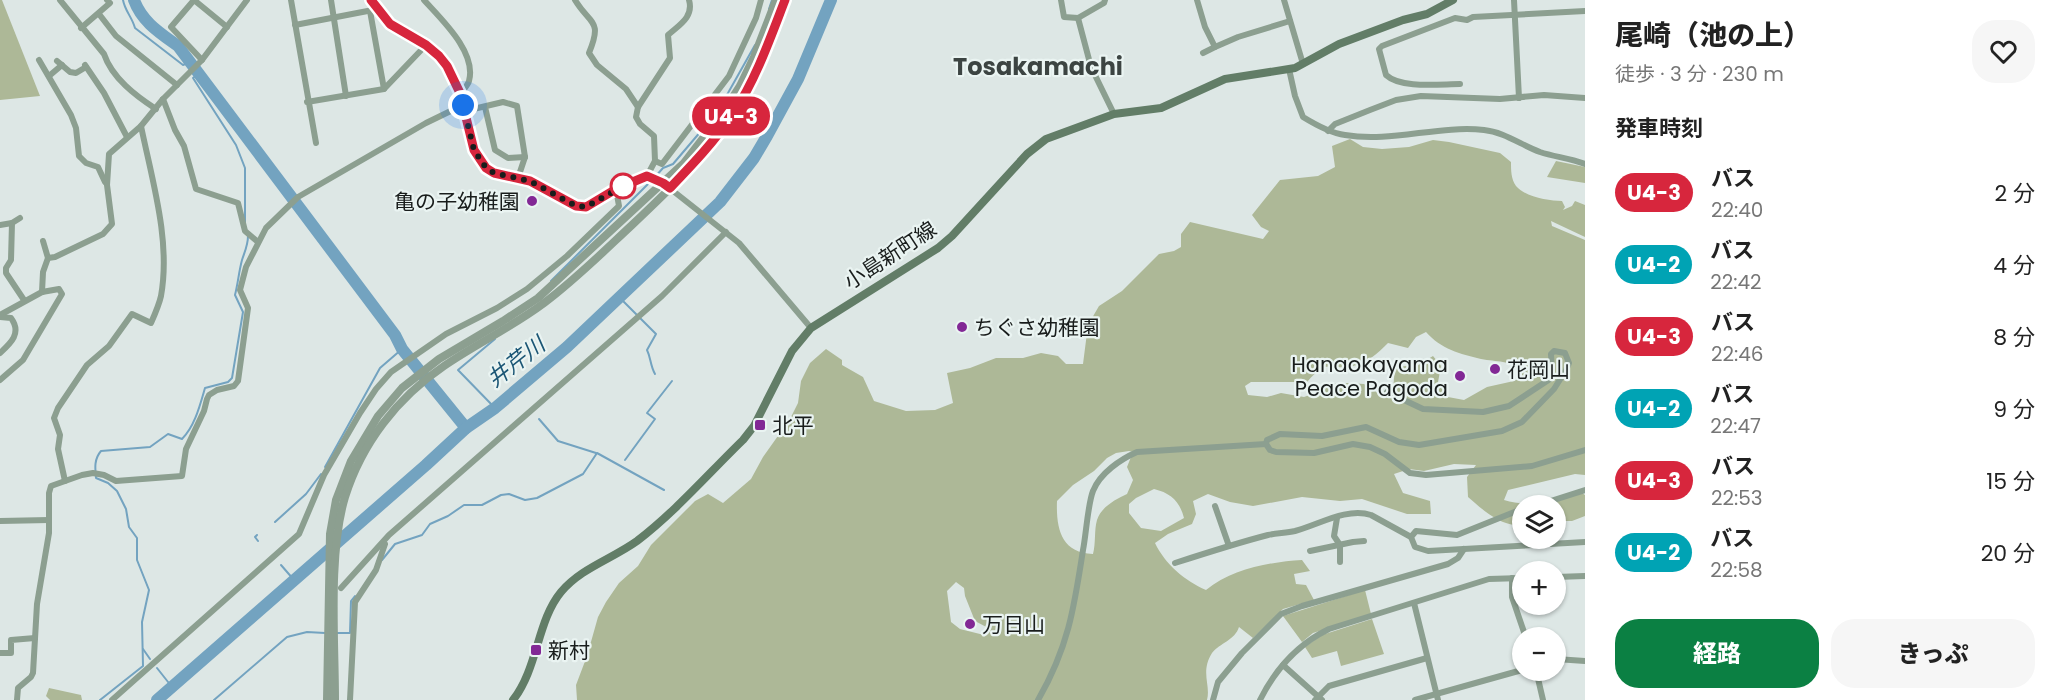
<!DOCTYPE html>
<html lang="ja">
<head>
<meta charset="utf-8">
<style>
	body { margin:0; font-family:Poppins,"Noto Sans JP",sans-serif; background:#f6f6f6; color:#222; height:100vh; display:flex; flex-direction:column; font-size:22px; white-space:nowrap }
	* { box-sizing:border-box; margin:0 }
	p { font-size:20px; color:#767676 }
	.icon { flex:none; width:33px; height:33px; fill:none; stroke:currentColor; stroke-width:2; stroke-linecap:round; stroke-linejoin:round }
	.map { position:relative; flex:1; overflow:hidden }
	.sheet { display:flex; flex-direction:column; background:#fff; width:480px }
	.sheet>* { flex:none }
	.badge { padding:0 12px; border-radius:20px; font-size:21px; line-height:39px }
	.buttons { position:absolute; left:1512px; top:495px; display:grid; gap:12px }
	.buttons a { display:grid; place-items:center; width:54px; height:54px; border-radius:50%; background:#fff; box-shadow:0 2px 4px #0004; font-size:30px }
	.you { position:absolute; width:30px; height:30px; margin:-15px; border:4px solid #fff; border-radius:50%; background:#1a73e8; box-shadow:0 0 0 9px #1a73e833 }
	.map>.badge { position:absolute; translate:-50% -50%; box-shadow:0 0 0 3px #fff }
	h2 { padding:0 30px; font-size:22px; line-height:54px }
	.round { display:grid; place-items:center; flex:none; width:63px; height:63px; border-radius:24px; background:#f6f6f6 }
	.summary { display:flex; align-items:center; justify-content:space-between; height:102px; padding:0 30px }
	h1 { font-size:28px; font-weight:800; line-height:45px }
	.button { display:flex; gap:12px; margin-top:auto; padding:12px 30px }
	.button a { flex:1; height:69px; border-radius:24px; background:#0b8043; color:#fff; font-size:24px; font-weight:800; line-height:69px; text-align:center }
	.button a+a { background:#f6f6f6; color:#222 }
	ul { padding:0; list-style:none }
	li { display:flex; align-items:center; gap:18px; height:72px; padding:0 30px }
	li div { flex:1 }
	li b { display:block; font-size:22px }
	li em { font-style:normal }
	li .badge { min-width:66px; font-weight:700; text-align:center }
	main { display:flex; flex:1; min-height:0 }
	.map>svg:first-child { display:block }
</style>
</head>
<body>
<main>
<div class="map">
<svg width="1585" height="700" viewBox="0 0 1585 700">
	<rect width="100%" height="100%" fill="#dde7e5"/>
	<g fill="#adb897" fill-rule="evenodd">
		<path d="M0,0H2L40,96L0,100Z"/>
		<path d="M1350,139L1363,147L1382,149L1409,147L1433,140L1449,142L1500,153L1511,162C1511,170 1511,179 1516,186C1525,197 1549,201 1562,201L1565,207L1563,210L1572,206L1575,201L1585,205V237L1551,221L1552,226L1585,240V475L1575,474L1508,490L1504,500C1529,508 1557,502 1582,493L1585,495V516L1572,521H1556V506H1522V524C1503,529 1482,509 1468,497L1467,477L1476,465L1454,464L1424,471L1409,469L1394,474L1403,493L1430,501L1431,514H1407L1362,499L1340,501L1302,497L1253,506L1230,502L1208,494L1193,501L1196,514L1192,524L1168,534L1155,543C1165,564 1185,581 1206,590C1232,569 1269,562 1302,560L1310,571L1294,574L1296,584L1306,585L1314,600L1283,609L1253,638L1239,627C1235,640 1220,643 1212,653C1200,672 1211,685 1207,700H577L576,685L587,656L598,617L606,602L619,583L638,566L651,545L695,501L708,494L723,503L751,479L763,457L790,419L798,403L801,381L810,363L826,349L842,360V365L863,377L874,401L906,411L935,410L953,403L947,373L970,368L996,358H1023L1041,353L1058,356L1066,364H1083L1088,325L1099,306L1122,291L1159,254L1174,251L1181,247V234L1190,222L1263,239L1269,231L1261,227L1252,215L1280,180L1318,176L1335,167L1332,146ZM1426,332C1441,349 1460,354 1481,359C1497,362 1510,360 1522,371V377L1514,381L1487,387L1464,400L1448,397L1438,382L1441,366L1433,356L1412,369L1406,366L1395,367L1393,390L1384,397L1364,384L1348,383L1330,384L1323,390L1304,397L1281,393L1267,397L1248,395L1245,386L1251,382H1307C1329,357 1327,371 1353,366C1367,363 1378,353 1388,343L1408,348L1416,337ZM1129,451L1133,452L1127,467L1133,480L1127,494C1116,499 1101,507 1097,520C1094,530 1096,543 1093,554C1061,553 1056,528 1057,501L1073,485L1094,471L1107,458L1116,453ZM1154,489C1171,493 1180,502 1184,518L1161,531L1141,528L1129,513V504L1136,498ZM956,582L964,588L965,596L975,621L990,629L984,635L960,629L951,622L947,591Z"/>
		<path d="M1556,161L1585,167V183L1547,177Z"/>
		<path d="M1365,590L1371,614L1313,633L1302,642L1283,616Z"/>
		<path d="M1372,619L1384,654L1341,666L1337,651L1312,658L1305,647L1322,635Z"/>
		<path d="M49,688L81,695L82,700H50L46,696Z"/>
	</g>
	<g fill="none" stroke-linecap="round" stroke-linejoin="round">
		<g stroke="#73a3c0" stroke-width="2">
			<path d="M123,0C125,11 132,17 135,28L183,65L190,62"/>
			<path d="M769,9L772,0"/>
			<path d="M198,74L193,78L236,145L245,168V222"/>
			<path d="M655,177L663,168L673,164L707,124L728,93L755,45"/>
			<path d="M551,281L651,181"/>
			<path d="M621,299L656,334L647,350C651,358 650,365 655,374"/>
			<path d="M495,339L458,370L495,408"/>
			<path d="M539,419L558,441L596,453"/>
			<path d="M625,460L655,419L647,413L672,381"/>
			<path d="M325,467L380,368L402,349"/>
			<path d="M275,522L306,494L321,474"/>
			<path d="M257,535L255,537L258,541"/>
			<path d="M382,560L395,544L422,535L430,524L448,516L464,505H482L501,495L509,494L525,500L537,498L583,474L597,453L664,490"/>
			<path d="M281,565L294,580"/>
			<path d="M337,633H350L351,601L355,596"/>
			<path d="M143,649L150,659"/>
			<path d="M157,668L172,687"/>
			<path d="M100,700L143,666L142,622L149,590L137,560V538L129,527L126,509L117,491L108,483L96,478C95,468 94,459 101,451L150,447L168,434L182,439C195,426 200,405 205,388L228,382L232,378L243,312L235,295C238,283 239,271 242,260C245,251 248,245 248,236"/>
			<path d="M214,700L287,637L307,632L325,633"/>
		</g>
		<g stroke="#73a3c0" stroke-width="12">
			<path d="M134,0C142,22 160,33 178,46L395,335L402,349L466,428"/>
			<path d="M157,700L426,465L466,428L495,408L567,347L720,202L754,158L767,136L798,79L831,0"/>
		</g>
		<g stroke="#8c9f90" stroke-width="6">
			<path d="M60,0L104,54C112,78 136,96 156,109"/>
			<path d="M291,0L316,143"/>
			<path d="M331,0L346,96"/>
			<path d="M371,0L390,24L426,45L439,56L447,66L461,93L474,150L486,168L494,173L530,181L576,206L586,207"/>
			<path d="M424,0C441,19 477,52 469,81C468,85 463,90 461,93"/>
			<path d="M575,0C590,25 603,19 589,53L597,65L626,89L638,107"/>
			<path d="M1061,0L1064,17L1078,18L1104,3L1105,0"/>
			<path d="M1197,0L1205,27L1215,47L1203,53"/>
			<path d="M1284,0L1303,64"/>
			<path d="M1514,0L1519,98"/>
			<path d="M370,11L384,89"/>
			<path d="M99,14L116,36L177,85"/>
			<path d="M1078,18L1091,67L1114,114"/>
			<path d="M295,25L378,9"/>
			<path d="M81,28L110,3L107,0"/>
			<path d="M1215,47L1238,37L1290,21"/>
			<path d="M39,60L71,115L76,128L79,156L86,163L98,167L105,182"/>
			<path d="M202,60L171,27L194,0L227,27"/>
			<path d="M57,61L70,72L76,73L86,67"/>
			<path d="M85,65L104,93L127,137"/>
			<path d="M1289,69L1295,96L1303,117C1316,125 1330,133 1345,135C1391,143 1438,125 1484,130C1504,132 1521,145 1540,152C1555,157 1570,158 1585,164"/>
			<path d="M49,76L62,65"/>
			<path d="M1460,84C1440,84 1401,89 1386,75L1379,49L1382,46L1455,18L1467,20L1473,17L1585,11"/>
			<path d="M163,99L175,130L184,146L196,189L238,203L245,231L258,242"/>
			<path d="M307,102L384,89L426,45"/>
			<path d="M485,107L495,150L508,158L525,157"/>
			<path d="M465,111L503,102L517,106L525,157L518,178"/>
			<path d="M1328,131L1335,124L1370,110L1396,100L1421,96L1500,99L1544,95L1585,98"/>
			<path d="M655,161L662,164L729,76L756,18L761,0"/>
			<path d="M647,176L655,161L654,136L640,124L636,117L638,107L670,58L668,35C679,25 694,17 689,0"/>
			<path d="M663,183L739,243L811,328"/>
			<path d="M12,223L11,260L6,268V273L24,300"/>
			<path d="M0,225L12,223L20,218"/>
			<path d="M43,241L48,258"/>
			<path d="M42,292L43,272L48,258L55,257L103,234L112,224L107,185L109,154L141,126L163,99L202,60L247,0"/>
			<path d="M0,315L42,292L59,289L62,294L23,360L0,380"/>
			<path d="M0,317L11,318C22,333 11,343 0,353"/>
			<path d="M1387,392L1423,409L1483,412L1509,406L1550,379L1552,372L1551,354L1554,351L1565,353L1569,363L1566,370L1554,389L1522,422L1502,431L1419,445L1399,442L1366,427L1322,436L1280,434L1267,440L1266,444L1270,450L1276,452L1314,453L1353,444L1370,447L1385,454L1410,473L1426,475L1532,466L1585,450"/>
			<path d="M65,481L58,449L60,435L54,418L58,408L87,365L109,346L132,314L151,323C155,314 159,305 161,296C171,241 152,180 141,126"/>
			<path d="M1215,506L1229,546"/>
			<path d="M1535,506L1585,490"/>
			<path d="M1522,509L1457,535L1416,531L1411,537L1415,547L1428,551L1585,542"/>
			<path d="M1337,518L1334,536L1340,545V562"/>
			<path d="M0,521L49,520"/>
			<path d="M1310,551L1353,542L1364,541"/>
			<path d="M1175,563C1206,553 1237,543 1268,535C1277,533 1286,533 1295,531C1318,525 1347,507 1371,515L1411,537"/>
			<path d="M1556,577L1585,576"/>
			<path d="M1512,578V597L1526,638"/>
			<path d="M341,588L389,535L662,296L726,232"/>
			<path d="M1414,603L1438,700"/>
			<path d="M0,653H11V640L35,638"/>
			<path d="M1556,659L1585,661"/>
			<path d="M1283,665L1322,700"/>
			<path d="M1536,670L1543,700"/>
			<path d="M17,700L18,688L31,677L33,673L37,604L49,533V493L51,486L82,475L93,473L104,475L116,481L182,476L186,449L204,411L207,399L209,395L217,390L234,386L238,381L248,308L240,290L246,267L266,228L298,197L426,123L463,105"/>
			<path d="M112,700L299,534L324,475L360,413L376,389L391,372L446,334L497,308L527,289L567,256L619,206L616,189"/>
			<path d="M350,700L355,602L376,570L385,544"/>
			<path d="M1038,700C1068,648 1074,609 1083,550C1086,535 1088,503 1093,491C1100,473 1121,459 1137,452L1266,444"/>
			<path d="M1213,700L1218,682L1242,653L1281,614L1302,606L1448,564L1458,558L1464,549"/>
			<path d="M1260,700C1275,670 1298,644 1329,629L1489,579L1522,578"/>
			<path d="M1315,700L1329,686L1427,658"/>
			<path d="M1415,700L1522,670"/>
		</g>
		<g stroke="#8c9f90" stroke-width="8">
			<path d="M586,207L616,189L647,176L663,183"/>
			<path d="M327,700L330,534L336,500L351,461L378,416L402,388L439,359L503,321L538,298L684,163L724,111L740,86L754,57L776,0"/>
			<path d="M335,700C335,640 328,554 345,497C362,443 397,398 444,366C476,344 512,327 544,303C575,280 603,252 632,225C668,191 704,157 732,115C756,80 770,39 785,0"/>
		</g>
		<path stroke="#627d67" stroke-width="8" d="M513,700C538,668 537,621 561,592C581,568 612,559 637,541C675,512 708,474 743,440L754,426L792,351L811,328L938,248L952,236L1027,154L1046,139L1114,114L1161,108L1225,79L1295,68L1339,44L1403,20L1427,14L1453,0"/>
	</g>
	<g fill="none" stroke-linecap="round" stroke-linejoin="round">
		<defs>
			<path id="line" d="M371,0L390,24L426,45L439,56L447,66L460,93L474,150L486,168L494,173L530,181L576,206L586,207L616,189L647,176L663,183L670,188C692,165 715,141 733,114C756,79 770,39 785,0"/>
		</defs>
		<use href="#line" stroke="#fff" stroke-width="14"/>
		<use href="#line" stroke="#d7263d" stroke-width="9"/>
		<path stroke="#191d1c" stroke-width="6" stroke-dasharray="0 10.8" d="M463,105L474,150L486,168L494,173L530,181L576,206L586,207L623,186"/>
	</g>
	<circle fill="#fff" stroke="#d7263d" stroke-width="3" cx="623" cy="186" r="12"/>
	<g fill="#822895" stroke="#eaf4f2" stroke-width="2">
		<circle cx="532" cy="201" r="6"/>
		<circle cx="962" cy="327" r="6"/>
		<circle cx="1495" cy="369" r="6"/>
		<circle cx="1460" cy="376" r="6"/>
		<rect x="754" y="419" width="12" height="12" rx="3"/>
		<circle cx="970" cy="624" r="6"/>
		<rect x="530" y="644" width="12" height="12" rx="3"/>
	</g>
	<g text-anchor="middle" dominant-baseline="central" stroke-width="4.5" stroke-linejoin="round" paint-order="stroke">
		<g font-size="21" fill="#191d1c" stroke="#eaf4f2" text-anchor="start">
			<text x="520" y="201" text-anchor="end">亀の子幼稚園</text>
			<text x="974" y="327">ちぐさ幼稚園</text>
			<text x="1448" y="364" text-anchor="end">Hanaokayama<tspan x="1448" dy="24">Peace Pagoda</tspan></text>
			<text x="1507" y="369">花岡山</text>
			<text x="772" y="425">北平</text>
			<text x="982" y="624">万日山</text>
			<text x="548" y="650">新村</text>
		</g>
		<g font-size="21" fill="#191d1c" stroke="#eaf4f2">
			<text transform="translate(890 255) rotate(-33)">小島新町線</text>
		</g>
		<g font-size="22" font-style="italic" fill="#1b5675" stroke="#eaf4f2">
			<text transform="translate(516 362) rotate(-38)">井芹川</text>
		</g>
		<g font-size="24" font-weight="bold" fill="#3c4442" stroke="#eaf4f2">
			<text x="1038" y="66">Tosakamachi</text>
		</g>
	</g>
</svg>
<div class="buttons">
<a><svg class="icon" aria-label="layers" viewBox="0 0 24 24"><path d="M12 4l9 5-9 5-9-5zM3 14l9 5 9-5"/></svg></a>
<a>+</a>
<a>−</a>
</div>
<div class="you" style="left:463px;top:105px"></div>
<b class="badge" style="left:731px;top:116px;background:#d7263d;color:#fff">U4-3</b>
</div>
<section class="sheet">
<div class="summary"><div><h1>尾崎（池の上）</h1><p>徒歩 · 3 分 · 230 m</p></div><a class="round"><svg class="icon" aria-label="heart" viewBox="0 0 24 24"><path d="M12 20l-8-8c-3-5 5-10 8-4 3-6 11-1 8 4z"/></svg></a></div>
<h2>発車時刻</h2>
<ul>
<li><span class="badge" style="background:#d7263d;color:#fff">U4-3</span><div><b>バス</b><p>22:40</p></div><em>2 分</em></li>
<li><span class="badge" style="background:#00a3b4;color:#fff">U4-2</span><div><b>バス</b><p>22:42</p></div><em>4 分</em></li>
<li><span class="badge" style="background:#d7263d;color:#fff">U4-3</span><div><b>バス</b><p>22:46</p></div><em>8 分</em></li>
<li><span class="badge" style="background:#00a3b4;color:#fff">U4-2</span><div><b>バス</b><p>22:47</p></div><em>9 分</em></li>
<li><span class="badge" style="background:#d7263d;color:#fff">U4-3</span><div><b>バス</b><p>22:53</p></div><em>15 分</em></li>
<li><span class="badge" style="background:#00a3b4;color:#fff">U4-2</span><div><b>バス</b><p>22:58</p></div><em>20 分</em></li>
</ul>
<div class="button"><a>経路</a><a>きっぷ</a></div>
</section>
</main>
</body>
</html>
